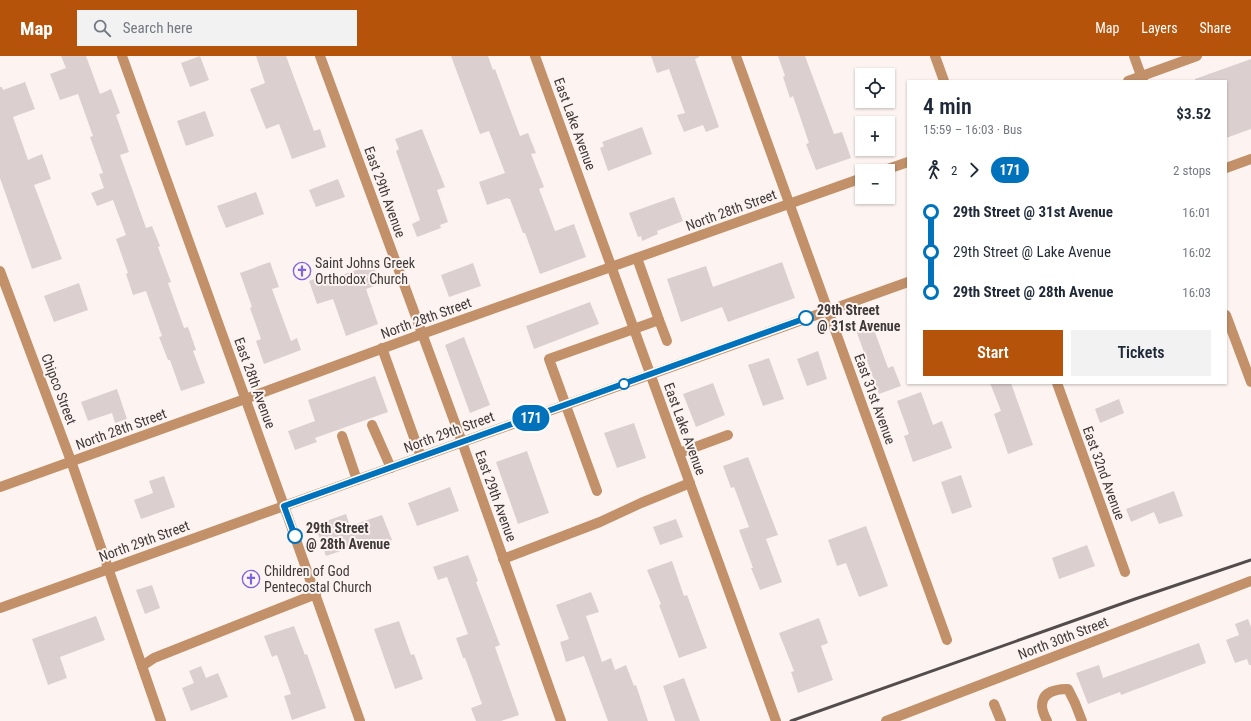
<!DOCTYPE html>
<html lang="en">
<head>
<meta charset="utf-8">
<style>
	body { margin:0; font-family:"Roboto Condensed",sans-serif; background:#f2f2f3; color:#1f2937; height:100vh; display:flex; flex-direction:column; font-size:15px; white-space:nowrap }
	* { box-sizing:border-box; margin:0 }
	p { font-size:13px; color:#747a83 }
	.icon { flex:none; width:22px; height:22px; fill:none; stroke:currentColor; stroke-width:2; stroke-linecap:round; stroke-linejoin:round }
	.map { position:relative; flex:1; overflow:hidden }
	.sheet { position:absolute; left:907px; top:24px; width:320px; height:304px; display:flex; flex-direction:column; background:#fff; border-radius:0px; box-shadow:0 1px 3px #0004 }
	.sheet>* { flex:none }
	.badge { padding:0 8px; border-radius:13px; font-size:14px; line-height:26px }
	.fabs { position:absolute; left:855px; top:12px; display:grid; gap:8px }
	.fabs a { display:grid; place-items:center; width:40px; height:40px; border-radius:0px; background:#fff; box-shadow:0 1px 3px #0004; font-size:20px }
	.map>.badge { position:absolute; translate:-50% -50%; box-shadow:0 0 0 2px #fff }
	.legs { display:flex; align-items:center; gap:6px; height:44px; padding:0 16px; font-size:13px }
	.legs p { margin-inline-start:auto }
	.head { display:flex; align-items:center; justify-content:space-between; height:68px; padding:0 16px }
	h1 { font-size:22px; font-weight:600; line-height:30px }
	.primary-button { display:flex; gap:8px; margin-top:auto; padding:8px 16px }
	.primary-button a { flex:1; height:46px; border-radius:0px; background:#b45309; color:#fff; font-size:16px; font-weight:600; line-height:46px; text-align:center }
	.primary-button a+a { background:#f2f2f3; color:#1f2937 }
	ul { padding:0 16px; list-style:none }
	li { display:flex; align-items:center; gap:14px; height:40px; font-size:15px }
	li i { display:grid; place-items:center; width:6px; height:100%; margin:0 5px; background:currentColor }
	li i::after { content:''; width:10px; height:10px; margin:-5px; border:3px solid; border-radius:50%; background:#fff }
	li p { margin-inline-start:auto }
	li:first-child i { background:linear-gradient(#0000 50%,currentColor 0) }
	li:last-child i { background:linear-gradient(currentColor 50%,#0000 0) }
	header { display:flex; align-items:center; gap:24px; box-sizing:border-box; height:56px; padding:0 20px; background:#b45309; color:#fff }
	header strong { font-size:19px }
	nav { display:flex; gap:22px; margin-inline-start:auto; font-size:14px }
	.search { width:280px; height:36px; background:#f2f2f3; display:flex; align-items:center; gap:10px; box-sizing:border-box; padding:0 14px; border-radius:0px; color:#747a83; font-size:15px }
	.map>svg:first-child { display:block }
</style>
</head>
<body>
<header>
<strong>Map</strong>
<div class="search"><svg class="icon" aria-label="search" viewBox="0 0 24 24"><circle cx="10" cy="10" r="6"/><path d="M15 15l6 6"/></svg>Search here</div>
<nav><a>Map</a><a>Layers</a><a>Share</a></nav>
</header>
<div class="map">
<svg width="1251" height="665" viewBox="0 0 1251 665">
	<rect width="100%" height="100%" fill="#fdf4f1"/>
	<g fill="#dccfd0">
		<path d="M61,0H86L100,38L111,33L120,57L116,59L129,96L120,99L146,172L152,170L160,190L158,191L171,226L168,227L184,272L188,271L196,294L193,295L205,327L181,335L170,304H168L159,281L162,280L146,235L133,239L126,218L128,217L116,183L126,179L113,144L97,150L91,137L104,132L99,118L103,117L90,81L93,80L78,38L60,44L50,18L66,12Z"/>
		<path d="M200,0L209,24L190,31L181,7Z"/>
		<path d="M256,0H286L314,75L320,73L326,91L292,103L279,68L266,73L250,33L265,27Z"/>
		<path d="M451,0H488L493,14L495,13L520,80L528,77L536,97L531,98L544,131L539,133L555,175L574,168L586,201L540,218L525,177H523L510,143H508L507,142L487,149L479,126L505,117L489,75L480,78Z"/>
		<path d="M651,0H699V1L695,3L719,71L706,76L703,69L684,76L677,59L685,57L669,13L657,17Z"/>
		<path d="M778,0H805L834,78L842,76L851,102L816,114L806,88L809,87L793,40L790,42L783,21L785,20Z"/>
		<path d="M1251,3V73L1226,82V25H1195V23Z"/>
		<path d="M25,26L35,53L13,61L28,104L42,98L51,123L34,129L62,203L32,213L0,122V31H2L3,34Z"/>
		<path d="M205,55L214,80L186,90L177,65Z"/>
		<path d="M642,71L652,98L608,115L600,92L604,90L602,86Z"/>
		<path d="M422,73L445,131L437,134L448,166L440,169L441,172L417,181L412,168L420,164L396,95L399,93L395,83Z"/>
		<path d="M338,123L345,141L316,151L309,134Z"/>
		<path d="M256,136L264,158L226,172L217,150Z"/>
		<path d="M674,141L683,165L657,175L658,178L642,185L641,180L638,181L629,157Z"/>
		<path d="M270,206L279,231L272,233L291,285L297,282L301,294L264,308L256,285L261,283L250,252L252,251L240,217Z"/>
		<path d="M782,206L795,242L728,266L722,251L681,266L667,223L706,210L713,231Z"/>
		<path d="M473,207L481,230L449,241L441,219Z"/>
		<path d="M373,208L380,228L366,233L378,268L346,280L333,243L317,248L309,225L327,218L329,224Z"/>
		<path d="M79,227L88,254L54,266L44,240Z"/>
		<path d="M590,246L599,268L534,293L526,270Z"/>
		<path d="M872,268L888,312L893,310L901,330L879,338L856,274Z"/>
		<path d="M464,281L490,349L470,357L445,289Z"/>
		<path d="M818,295L827,323L807,330L797,303Z"/>
		<path d="M769,302L784,343L763,350L748,309Z"/>
		<path d="M375,320L388,356L315,382L317,386L295,394L288,375L315,365L308,344Z"/>
		<path d="M713,327L725,359L696,371L683,338Z"/>
		<path d="M990,327H1011L1033,389L1008,398L994,358L1001,355Z"/>
		<path d="M117,333L127,363L115,367L112,357L88,365L81,346Z"/>
		<path d="M921,336L933,369L942,365L952,392L913,406L904,380L909,378L897,345Z"/>
		<path d="M1119,343L1124,357L1100,367L1095,353Z"/>
		<path d="M634,367L646,402L617,412L604,377Z"/>
		<path d="M527,395L549,457L518,468L496,406Z"/>
		<path d="M748,401L778,479L766,483L782,526L760,534L751,512H753L739,474L749,471L734,431L731,432L723,410Z"/>
		<path d="M961,419L972,451L952,458L941,426Z"/>
		<path d="M164,420L175,451L141,463L134,444L153,437L149,425Z"/>
		<path d="M450,431L459,455L417,470L408,447Z"/>
		<path d="M1174,435L1183,460L1159,468L1154,456L1131,466L1126,453Z"/>
		<path d="M346,458L350,470L382,459L392,484L366,493L364,487L326,500L315,469Z"/>
		<path d="M676,463L683,481L660,489L653,471Z"/>
		<path d="M866,470L888,530L859,541L846,507L837,510L828,484Z"/>
		<path d="M1087,489L1095,510L1059,523L1052,502Z"/>
		<path d="M468,499L478,525L476,526L500,589L495,591L519,659L501,665H476L471,652L482,648L465,602H463L456,582L468,578L447,521L438,524L433,511Z"/>
		<path d="M672,505L684,540L687,539L707,592L679,602L659,549L661,548L647,514Z"/>
		<path d="M152,529L160,552L145,558L136,534Z"/>
		<path d="M591,536L599,556L586,560L602,606L611,602L615,614L626,609L634,630L636,629L648,665H608L584,600L566,606L560,586L569,583L556,549Z"/>
		<path d="M96,560L105,584L60,601L67,622L48,629L32,583Z"/>
		<path d="M819,562L828,587L821,590L833,624L798,637L791,616L794,615L779,577Z"/>
		<path d="M1248,563L1251,571V609H1249L1247,603L1235,607L1226,584L1239,579L1235,568Z"/>
		<path d="M399,565L411,599L414,598L423,623L395,633L374,573Z"/>
		<path d="M294,570L305,599L307,598L326,652L292,664L284,640L291,638L277,599L272,601L264,580Z"/>
		<path d="M1199,587L1206,607L1121,639L1120,636L1088,648L1076,617L1099,609L1103,622Z"/>
		<path d="M201,610L206,622L218,617L228,641L191,655L182,632L194,627L189,615Z"/>
		<path d="M684,622L700,665H675L663,630Z"/>
	</g>
	<g fill="none" stroke-linecap="round" stroke-linejoin="round">
		<g stroke="#c29069" stroke-width="10">
			<path d="M122,0L284,450L360,665"/>
			<path d="M320,0L462,386L561,665"/>
			<path d="M535,0L776,665"/>
			<path d="M736,0L947,584"/>
			<path d="M935,0L944,25"/>
			<path d="M1134,0L1143,25"/>
			<path d="M1128,25L1197,0"/>
			<path d="M1226,112L1251,103"/>
			<path d="M882,115L908,106"/>
			<path d="M0,215L71,405L161,665"/>
			<path d="M1226,259L1251,326"/>
			<path d="M659,264L667,285"/>
			<path d="M382,292L421,401"/>
			<path d="M1057,327L1125,516"/>
			<path d="M372,369L391,412"/>
			<path d="M342,380L357,424"/>
			<path d="M679,397L728,379"/>
			<path d="M0,431L245,343L422,278L862,122"/>
			<path d="M597,435L549,303L659,264L637,202"/>
			<path d="M503,503L600,466L641,447L690,427"/>
			<path d="M0,552L908,226"/>
			<path d="M142,610L154,602L316,538"/>
			<path d="M994,648L1001,665"/>
			<path d="M886,665L1251,525"/>
			<path d="M1047,665C1045,661 1042,654 1042,650C1042,635 1057,633 1068,633L1075,647L1082,665"/>
		</g>
		<path stroke="#524d4c" stroke-width="3" d="M791,665L1135,543L1251,504"/>
	</g>
	<g fill="none" stroke-linecap="round" stroke-linejoin="round">
		<defs>
			<path id="line-1" d="M295,480L284,450L806,262"/>
		</defs>
		<use href="#line-1" stroke="#fff" stroke-width="9"/>
		<use href="#line-1" stroke="#0072bc" stroke-width="6"/>
	</g>
	<defs>
		<symbol id="church-ring" viewBox="-11 -11 22 22"><circle r="9.5" fill="#fdf4f1" stroke="#7c65e0" stroke-width="1.5"/><path d="M-1.2-6h2.4v3.5h3.3v2.4h-3.3V6h-2.4V-.1h-3.3v-2.4h3.3Z" fill="#7c65e0"/></symbol>
	</defs>
	<g fill-rule="evenodd">
		<use href="#church-ring" x="292" y="205" width="20" height="20"/>
		<use href="#church-ring" x="241" y="513" width="20" height="20"/>
	</g>
	<g fill="#fff" stroke="#0072bc" stroke-width="2">
		<circle cx="806" cy="262" r="7"/>
		<circle cx="624" cy="328" r="5"/>
		<circle cx="295" cy="480" r="7"/>
	</g>
	<g text-anchor="middle" dominant-baseline="central" stroke-width="4" stroke-linejoin="round" paint-order="stroke">
		<g font-size="14" fill="#3f3a39" stroke="#fdf4f1">
			<text transform="translate(575 68) rotate(70)">East Lake Avenue</text>
			<text transform="translate(385 136) rotate(70)">East 29th Avenue</text>
			<text transform="translate(731 154) rotate(-20)">North 28th Street</text>
			<text transform="translate(426 262) rotate(-20)">North 28th Street</text>
			<text transform="translate(255 327) rotate(70)">East 28th Avenue</text>
			<text transform="translate(59 333) rotate(69)">Chipco Street</text>
			<text transform="translate(875 343) rotate(70)">East 31st Avenue</text>
			<text transform="translate(121 373) rotate(-20)">North 28th Street</text>
			<text transform="translate(685 373) rotate(70)">East Lake Avenue</text>
			<text transform="translate(449 376) rotate(-20)">North 29th Street</text>
			<text transform="translate(1104 417) rotate(70)">East 32nd Avenue</text>
			<text transform="translate(496 440) rotate(70)">East 29th Avenue</text>
			<text transform="translate(144 485) rotate(-20)">North 29th Street</text>
			<text transform="translate(1063 582) rotate(-21)">North 30th Street</text>
		</g>
		<g font-size="14" fill="#3f3a39" stroke="#fdf4f1" text-anchor="start">
			<text x="315" y="207">Saint Johns Greek<tspan x="315" dy="16">Orthodox Church</tspan></text>
			<text x="264" y="515">Children of God<tspan x="264" dy="16">Pentecostal Church</tspan></text>
		</g>
		<g font-size="14" font-weight="bold" fill="#3f3a39" stroke="#fdf4f1" text-anchor="start">
			<text x="817" y="254">29th Street<tspan x="817" dy="16">@ 31st Avenue</tspan></text>
			<text x="306" y="472">29th Street<tspan x="306" dy="16">@ 28th Avenue</tspan></text>
		</g>
	</g>
</svg>
<div class="fabs">
<a><svg class="icon" aria-label="locate" viewBox="0 0 24 24"><circle cx="12" cy="12" r="6"/><path d="M12 2v4M12 18v4M2 12h4M18 12h4"/></svg></a>
<a>+</a>
<a>−</a>
</div>
<b class="badge" style="left:531px;top:362px;background:#0072bc;color:#fff">171</b>
<section class="sheet">
<div class="head"><div><h1>4 min</h1><p>15:59 – 16:03 · Bus</p></div><b>$3.52</b></div>
<div class="legs"><svg class="icon" aria-label="walk" viewBox="0 0 24 24"><circle cx="13" cy="4" r="2"/><path d="M13 8l-2 6 4 7M11 14l-3 7M7 12l3-4h3l4 4"/></svg>2<svg class="icon" aria-label="forward" viewBox="0 0 24 24"><path d="M9 5l7 7-7 7"/></svg><b class="badge" style="background:#0072bc;color:#fff">171</b><p>2 stops</p></div>
<ul>
<li><i style="color:#0072bc"></i><b>29th Street @ 31st Avenue</b><p>16:01</p></li>
<li><i style="color:#0072bc"></i><span>29th Street @ Lake Avenue</span><p>16:02</p></li>
<li><i style="color:#0072bc"></i><b>29th Street @ 28th Avenue</b><p>16:03</p></li>
</ul>
<div class="primary-button"><a>Start</a><a>Tickets</a></div>
</section>
</div>
</body>
</html>
